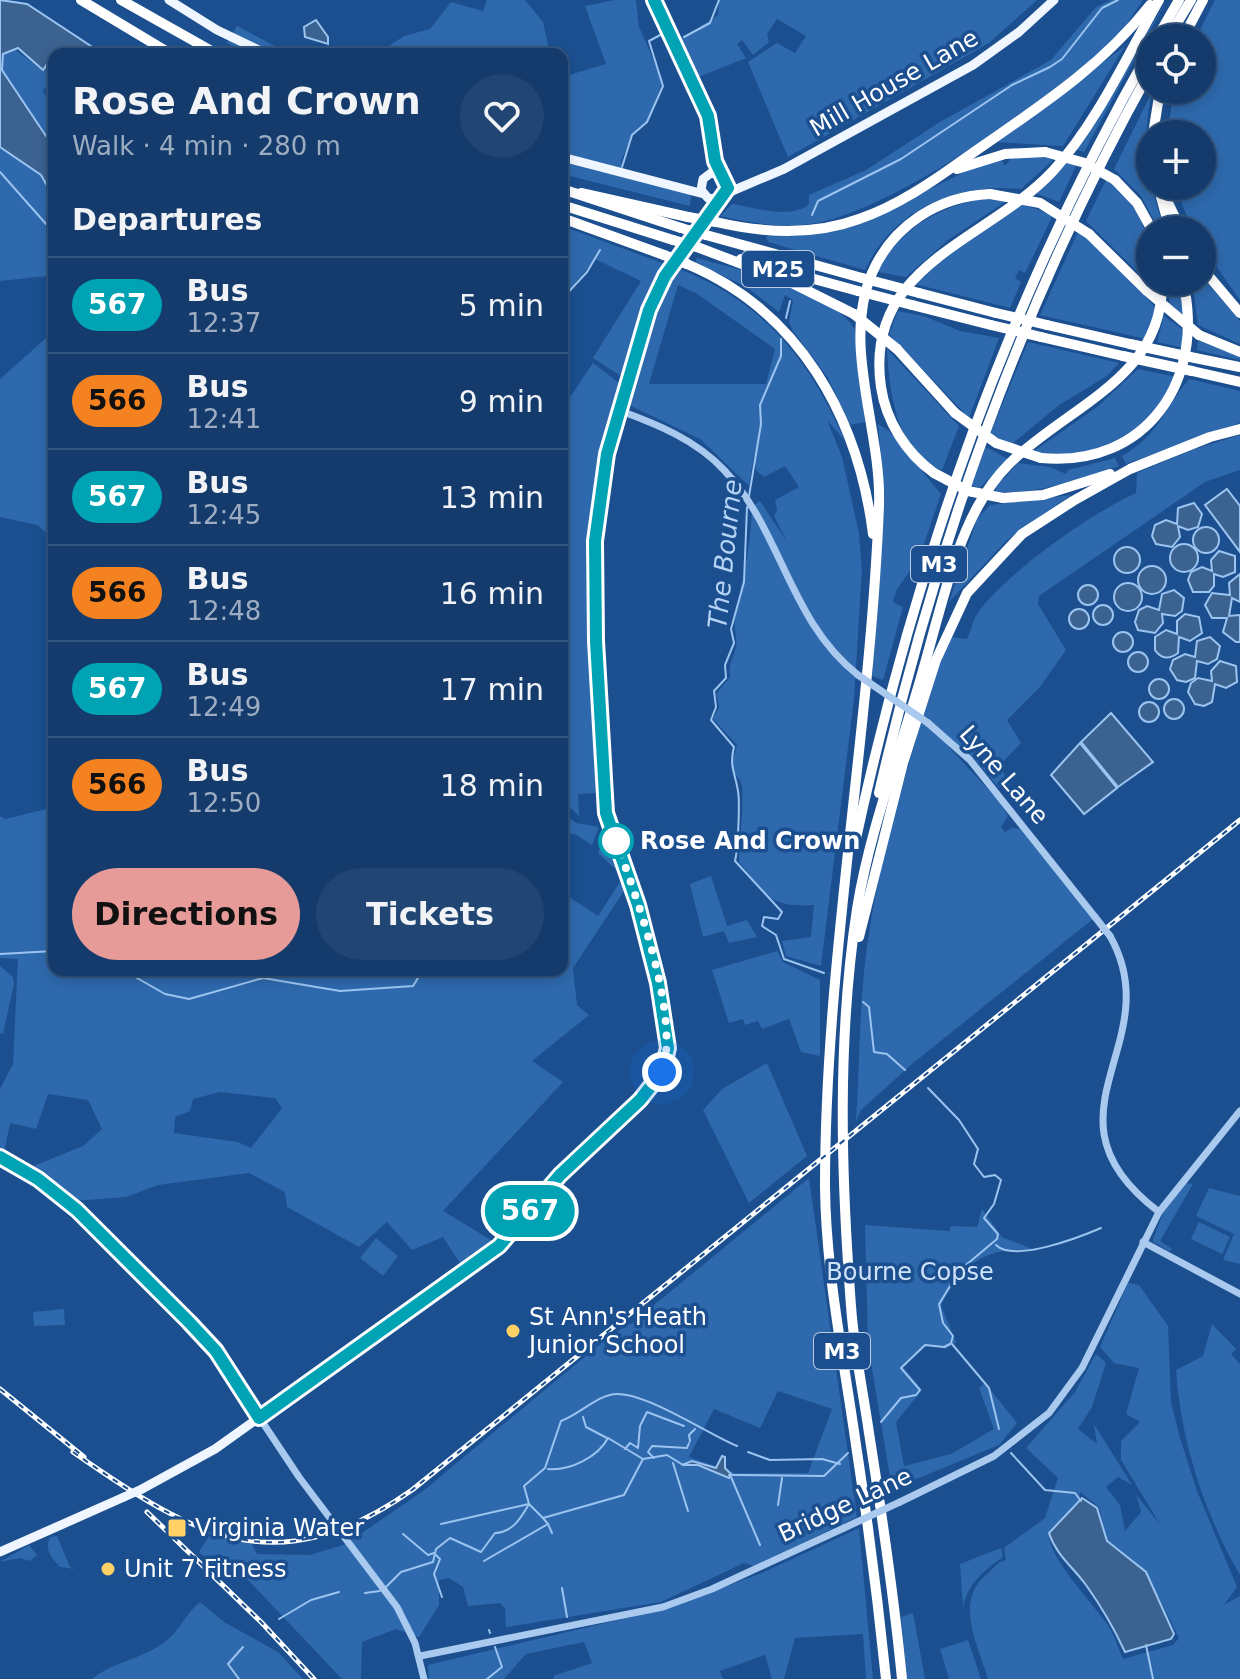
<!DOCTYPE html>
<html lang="en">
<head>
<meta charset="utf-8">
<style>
	body { margin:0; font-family:"DejaVu Sans",sans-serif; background:#214673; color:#f1f3f6; height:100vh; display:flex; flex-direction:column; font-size:30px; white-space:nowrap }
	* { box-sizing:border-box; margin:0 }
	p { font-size:26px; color:#9dadc1 }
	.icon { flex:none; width:44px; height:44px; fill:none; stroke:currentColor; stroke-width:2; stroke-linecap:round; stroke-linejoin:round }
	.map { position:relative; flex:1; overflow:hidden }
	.details { position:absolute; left:48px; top:48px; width:520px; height:928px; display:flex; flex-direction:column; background:#143b6b; border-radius:16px; box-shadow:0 4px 12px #0003,0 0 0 2px #33557e }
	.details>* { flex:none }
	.badge { padding:0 16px; border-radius:26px; font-size:28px; line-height:52px }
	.fabs { position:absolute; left:1136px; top:24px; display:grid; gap:16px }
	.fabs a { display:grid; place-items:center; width:80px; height:80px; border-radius:50%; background:#143b6b; box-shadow:0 4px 12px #0003,0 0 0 2px #33557e; font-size:40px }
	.you { position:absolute; width:40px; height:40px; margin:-20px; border:6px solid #fff; border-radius:50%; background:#1a73e8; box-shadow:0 0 0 12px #1a73e833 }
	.map>.badge { position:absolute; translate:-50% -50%; box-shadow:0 0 0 4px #fff }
	h2 { padding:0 24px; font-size:30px; line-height:72px }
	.round { display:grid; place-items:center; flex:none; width:84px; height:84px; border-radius:42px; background:#214673 }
	.overview { display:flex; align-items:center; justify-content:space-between; height:136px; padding:0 24px }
	h1 { font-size:38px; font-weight:700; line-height:60px }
	.cta { display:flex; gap:16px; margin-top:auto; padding:16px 24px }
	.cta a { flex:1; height:92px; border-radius:48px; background:#e69b98; color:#111; font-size:32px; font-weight:700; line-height:92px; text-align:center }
	.cta a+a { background:#214673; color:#f1f3f6 }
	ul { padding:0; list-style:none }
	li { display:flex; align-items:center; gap:24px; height:96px; padding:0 24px; border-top:2px solid #33557e }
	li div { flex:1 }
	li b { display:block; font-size:30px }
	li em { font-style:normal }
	li .badge { min-width:88px; font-weight:700; text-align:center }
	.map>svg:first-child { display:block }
</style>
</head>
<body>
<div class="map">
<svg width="1240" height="1679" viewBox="0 0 1240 1679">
	<rect width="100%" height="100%" fill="#1b4f8f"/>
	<g fill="#2e69ad" fill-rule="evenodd">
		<path d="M487,0H525L543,22L550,54H377L404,36L430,29L451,2L483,11Z"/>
		<path d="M615,0H636L639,27L663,81L647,122L632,135L621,161L623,176L691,194L690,206L562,174V77L606,64L585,6Z"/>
		<path d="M719,0H1037L989,43L788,157L748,62L777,43L795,53L806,36L777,19L767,34L769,42L753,55L742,40L737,44L746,58L696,78L679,40L718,15Z"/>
		<path d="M1111,0H1143C1134,13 1125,28 1114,39C1054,97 891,213 810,224C781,229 748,222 720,216L732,204C753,207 791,220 809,204V195L866,170L940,122L1051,60L1096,7Z"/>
		<path d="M1167,0L1084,152L1075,149Z"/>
		<path d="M1215,0H1240V300L1202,246V230L1192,229L1175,186H1202V134H1167L1174,90H1202V38H1196Z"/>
		<path d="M237,26L290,54H251L227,43Z"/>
		<path d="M1125,46L1063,146L997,142Z"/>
		<path d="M13,48L42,70L54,56V80L43,90L54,113V148L2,70L3,54Z"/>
		<path d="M1153,90C1139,141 1150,182 1164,230H1159L1141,196L1114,169Z"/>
		<path d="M0,147L41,176L54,198V280L47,276L0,281Z"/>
		<path d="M1042,156L1053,160L1021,189C957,182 892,210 865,270L768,242L766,236C847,239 915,193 987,162L1001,159L1005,166L1011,158Z"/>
		<path d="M1067,162L1077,164L1059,202L1035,193Z"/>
		<path d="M1106,180C1145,211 1150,235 1150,282H1157V291L1086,221Z"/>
		<path d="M984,199L1008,200L948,240L906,277L878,272C896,231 941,205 984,199Z"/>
		<path d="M1022,204L1053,215L1025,273L1019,270L1015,278L1021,282L1010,308L915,284L939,261Z"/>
		<path d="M562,226L665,264L653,286L625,371L619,375L593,358L641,281L595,259L562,299Z"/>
		<path d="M1078,232L1101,249L1156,308L1146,339L1040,315Z"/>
		<path d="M697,258C737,269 836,293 855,330L865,422L850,425L828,378L793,331L789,322L793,300L785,295L779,312L745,286L695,263Z"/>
		<path d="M681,270C763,301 811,362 845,441L827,420L842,457L859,533L862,569L854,699L821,966L786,956L782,941L811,937L814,905C768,908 766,894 739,862C739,850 745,792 741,783C738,775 733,775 731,766L737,745L713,719L719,707L716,694L730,677C728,663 733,660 736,647C738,637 733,628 735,617C743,579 751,545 752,507L760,501L787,542L774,516L777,510L775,500L799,487L785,466L764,477L756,470L754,454L749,486L700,439L627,404L668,282H672ZM678,285L696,293L775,349L766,384H649Z"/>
		<path d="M1202,277L1240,321V344L1198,325L1192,282H1202Z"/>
		<path d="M1170,282H1181L1187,318L1169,304Z"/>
		<path d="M898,311L924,316L960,331L999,338L969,418L889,334Z"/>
		<path d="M1164,316L1186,332L1184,348L1157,342Z"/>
		<path d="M54,331V539L37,525L0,517V379Z"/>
		<path d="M1198,340L1240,356V360L1197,350Z"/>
		<path d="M1028,342L1119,363L1107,376L1059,405L1011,445L990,434Z"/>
		<path d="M887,349L959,426L942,470C896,455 889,389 887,349Z"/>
		<path d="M593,363L622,385C574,499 591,643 597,764L595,793L578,794L579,816L562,800V409Z"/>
		<path d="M1138,369L1176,377C1170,388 1164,400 1156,410C1132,439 1072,466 1034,451L1097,407Z"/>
		<path d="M1189,379L1240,391V423L1126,464L1122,456C1159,435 1165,408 1189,379Z"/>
		<path d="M878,424L889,431L941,494L920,556L897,589L893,602L903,607L883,680L872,676L885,496Z"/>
		<path d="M1240,435V470L1205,482L1039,596L1038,604L1066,650L1040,687L1007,720L1021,743L999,766L1011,785L999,788L973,757L947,745L999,801L1008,816L1001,827L1005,832L1012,828L1020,829L1093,919L912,1064L861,1110L856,1122C860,1060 859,994 869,933C885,831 917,734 949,637L967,639C971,630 973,619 979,611C1008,572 1091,513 1136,493L1137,473L1192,450Z"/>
		<path d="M986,447L1008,459L980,488L971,485Z"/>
		<path d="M1115,458L1119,466C1079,480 1039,494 996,492V487L1018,463L1050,467L1066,474L1068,470Z"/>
		<path d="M1071,495L1007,540L949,602L977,519L990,505Z"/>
		<path d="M54,807V970H562V869L566,895L598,916L620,882L626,888L573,968L577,1005L589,1015L532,1061L563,1082L443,1211L496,1243L463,1268L443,1237L412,1250L387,1222L359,1247L287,1207L285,1192L249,1173L158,1185L126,1197L73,1201L31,1167L83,1146L102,1129L88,1100L48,1094L36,1129L10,1123L4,1153L0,1151V1089L13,1064L18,959L0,958V816L6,819ZM220,1092L275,1098L282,1108L251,1148L238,1142L174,1133L175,1117L190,1111L193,1099Z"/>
		<path d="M562,812L576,823L599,827L592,845L575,834H562Z"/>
		<path d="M608,829L624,877L598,853Z"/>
		<path d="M711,876L727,926L747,920L757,937L729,943L724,931L703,937L690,884Z"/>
		<path d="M777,951L783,962L820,980V1056L801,1052L789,1019L762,1029L758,1021L745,1025L743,1019L729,1023L712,970Z"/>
		<path d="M0,966L13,977L14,984L3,1034L0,1033Z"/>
		<path d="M767,1063L807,1156L749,1203L703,1110L722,1089Z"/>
		<path d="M809,1178L857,1517L754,1566L744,1563L661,1602L506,1627L505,1608L500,1603L468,1606L463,1587L449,1578L439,1580V1605L419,1637L396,1629L362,1642L361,1679H342L248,1580L228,1572L224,1575L199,1552L209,1536L252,1544L257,1554L310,1555L346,1544L423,1491L611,1335L632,1323ZM778,1391L832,1409L808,1473H735L689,1457L714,1409L760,1428Z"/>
		<path d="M1184,1183L1193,1184L1160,1241L1172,1249L1169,1251L1153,1242V1239L1163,1213Z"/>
		<path d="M1209,1188L1240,1196V1264L1223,1260L1234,1234L1196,1216Z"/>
		<path d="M982,1209L1002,1237L1037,1251C990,1245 961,1262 941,1306L956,1342L946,1349L927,1345L903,1367L922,1390L896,1422L904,1466L951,1454L994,1429L979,1388L985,1383L1017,1423L999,1445L892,1489L868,1345L865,1225L949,1231L951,1226L977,1227Z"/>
		<path d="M1199,1222L1230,1237L1222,1254L1191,1239Z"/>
		<path d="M376,1238L398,1256L383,1276L360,1258Z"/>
		<path d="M1128,1283L1139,1285L1168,1326L1171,1402L1180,1438L1197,1491L1237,1587L1224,1605L1240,1596V1679H988C978,1645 954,1602 986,1575C993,1569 997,1562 1006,1560L1004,1548L1045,1518L1058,1478L1026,1448L1075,1392L1096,1354L1106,1363L1092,1407L1078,1429L1097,1444L1094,1424L1132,1485L1118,1477L1106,1487L1120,1505L1125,1531L1141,1512L1136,1494L1161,1526L1121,1460V1441L1140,1422L1126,1414L1139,1368L1114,1363L1100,1347ZM1080,1492L1099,1507L1107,1541L1146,1572L1179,1638L1173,1645L1123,1659C1118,1647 1114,1634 1107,1624C1093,1603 1047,1557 1049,1533L1079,1500Z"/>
		<path d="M64,1309L65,1325L34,1326L33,1312Z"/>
		<path d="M1212,1324L1236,1349L1231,1354L1240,1364V1575C1204,1513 1181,1442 1176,1370L1203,1356Z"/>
		<path d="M859,1528L873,1679H866L863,1634L795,1638L784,1679H772L765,1655L720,1671L723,1679H554L553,1676L592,1663L584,1642L526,1654L504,1679H429L428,1665L665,1609L762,1573Z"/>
		<path d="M57,1536L70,1567L75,1569L60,1567C51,1557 44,1550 50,1537Z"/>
		<path d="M29,1545L37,1555L30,1561L20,1558L0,1562Z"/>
		<path d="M1001,1548L1003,1557C984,1570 966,1585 963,1609L960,1564Z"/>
		<path d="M200,1602L224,1622L278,1652L303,1679H92C112,1662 143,1659 166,1641C180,1630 186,1613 200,1602Z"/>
		<path d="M913,1613L925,1679H907L901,1617Z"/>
		<path d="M968,1640L981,1679H949L940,1649Z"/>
	</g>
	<g fill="#3c6290" stroke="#9cc4f0" stroke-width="2">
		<path d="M0,0L27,4L103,54H54L43,70L18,48L3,54L2,70L54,148V198L41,175L0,147Z"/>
		<path d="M316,20L328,37V44L305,37L304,27Z"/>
		<path d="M1227,489L1240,506V552L1205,505Z"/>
		<path d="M1194,503L1202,514L1198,527L1188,530L1178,526L1180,537L1172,547L1156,544L1152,536L1155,525L1166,520L1177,524L1178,508Z"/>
		<circle cx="1206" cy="540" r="13"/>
		<circle cx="1184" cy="558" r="14"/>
		<circle cx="1127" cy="560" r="13"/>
		<path d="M1219,551L1235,556V572L1223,577L1214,574V586L1209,592H1193L1188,580L1191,572L1202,567L1212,571L1211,560Z"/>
		<circle cx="1152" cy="580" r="14"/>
		<path d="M1240,574V602L1232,598L1229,616L1240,615V642H1236L1223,632L1227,618H1212L1205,605L1212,593L1230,595L1229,583Z"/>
		<circle cx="1128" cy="597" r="14"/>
		<circle cx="1088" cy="595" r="10"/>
		<path d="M1174,590L1184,598L1182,611L1175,616L1162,614L1163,623L1155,633L1138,630L1135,622L1139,610L1147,606L1159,610L1162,594Z"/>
		<circle cx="1103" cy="615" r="10"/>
		<circle cx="1079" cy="619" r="10"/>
		<path d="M1185,614L1199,617L1202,633L1190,641L1179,637L1178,653C1169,660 1161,659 1155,650V637L1166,630L1177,634V621Z"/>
		<circle cx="1123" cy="642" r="10"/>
		<path d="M1210,637L1220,646L1217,659L1208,664L1197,661L1195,678L1186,682L1177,680L1170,669L1173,660L1185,654L1195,657L1197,641Z"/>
		<circle cx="1138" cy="662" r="10"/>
		<path d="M1220,661L1236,666L1237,682L1226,688L1215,684L1212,702L1204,706L1195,704L1188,692L1191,683L1198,678L1212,681L1211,671Z"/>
		<circle cx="1159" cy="689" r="10"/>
		<circle cx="1174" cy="709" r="10"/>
		<circle cx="1149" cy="712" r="10"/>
		<path d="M1111,713L1153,762L1118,787L1081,742Z"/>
		<path d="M1080,743L1117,788L1084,814L1051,775Z"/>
		<path d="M722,1456L725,1457V1468L731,1474L729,1478L698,1465H682L692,1461L716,1468Z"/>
		<path d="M1082,1498L1097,1508L1107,1541L1146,1572L1174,1634L1171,1639L1125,1652C1114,1628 1101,1606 1086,1585C1073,1567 1056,1555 1049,1533Z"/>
	</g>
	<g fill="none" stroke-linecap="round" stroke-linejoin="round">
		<g stroke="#9cc4f0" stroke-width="2">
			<path d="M684,37L710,23L719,0"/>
			<path d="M622,167L632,135L647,122L663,86L649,41L664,33"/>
			<path d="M0,172L54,233"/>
			<path d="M812,215L818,201L901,159L1012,85L1050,67L1062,59L1102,8L1118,0"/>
			<path d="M562,299L587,272L600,250"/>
			<path d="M786,318L790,301"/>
			<path d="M749,496L761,424L760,405L781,356V339"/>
			<path d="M747,507L744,582L731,629L734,643L725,665L726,678L714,691L716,707L711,720L734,747C729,766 735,772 738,791C740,803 738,849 735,861L782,912L778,919L764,917L762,926L776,935L784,959L824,973"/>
			<path d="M0,954L54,951"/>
			<path d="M123,970L165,994L189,999L263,978L340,991L413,986L423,970"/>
			<path d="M863,1002L869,1007L874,1052L887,1054L905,1070"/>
			<path d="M928,1088L959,1120L978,1149L974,1164L984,1177L995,1175L1001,1180L994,1204L984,1218L998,1234L997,1239L960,1270L939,1304L943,1323L953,1336L951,1343"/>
			<path d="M996,1245C1014,1263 1080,1237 1101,1228"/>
			<path d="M952,1344L989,1388L999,1429"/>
			<path d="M583,1417L586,1427L607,1438"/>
			<path d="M881,1422L901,1398L916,1395L920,1390L901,1368L925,1345L944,1347L950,1344"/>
			<path d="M690,1441L689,1435L695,1429"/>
			<path d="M625,1449L630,1443L638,1448L640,1426L647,1412L684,1426"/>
			<path d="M748,1452L770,1460L822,1459L840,1464"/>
			<path d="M1011,1453L1045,1490L1075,1493L1081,1501"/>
			<path d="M654,1458L648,1452L652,1446L687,1448L689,1443"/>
			<path d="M673,1463L688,1511"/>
			<path d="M548,1469C570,1471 598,1457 608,1438L643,1459"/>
			<path d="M729,1475L824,1476L848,1453"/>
			<path d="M731,1477L760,1545"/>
			<path d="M778,1505L782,1478"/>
			<path d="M441,1524L529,1504L524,1486L545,1468L561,1421C579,1415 598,1394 617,1394C649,1394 708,1434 737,1446"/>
			<path d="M548,1524L552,1533"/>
			<path d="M403,1534L428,1555L434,1553"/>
			<path d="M436,1555L440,1559L434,1574L442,1597"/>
			<path d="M484,1561L548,1524L543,1518"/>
			<path d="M385,1588L401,1572L433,1562L436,1549L450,1538L481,1552L495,1533C513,1532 520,1519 529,1504L543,1518L624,1495L643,1459L667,1455L683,1465"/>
			<path d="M562,1588L567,1617"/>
			<path d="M365,1593L380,1591"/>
			<path d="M279,1619L311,1600L339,1592"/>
			<path d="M489,1630L490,1633"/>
			<path d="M1146,1645L1153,1679"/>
			<path d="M239,1679L228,1664L243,1647"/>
			<path d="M487,1679L502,1667L495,1647"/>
		</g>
		<g stroke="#a9c9ee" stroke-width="7">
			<path d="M618,410C657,424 696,440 724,470C782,531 789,621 858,675"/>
			<path d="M928,723L970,760L1095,917"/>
			<path d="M1110,936C1171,1044 1031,1115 1159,1212"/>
			<path d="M0,1157L38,1179L81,1214L211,1345L299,1477L397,1607L415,1643L424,1679"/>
			<path d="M1143,1242L1240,1294"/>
			<path d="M900,1502L994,1456L1049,1413L1082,1368L1159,1212L1240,1111"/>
			<path d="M420,1656L663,1607L712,1589L844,1528"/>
		</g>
		<g stroke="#f0f6ff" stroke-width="9">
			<path d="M169,0L217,30L267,54"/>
			<path d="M562,157L704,194"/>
			<path d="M725,194L784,169L973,65L1019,32L1054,0"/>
			<path d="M142,1489L215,1449L499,1246L560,1175L640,1100L662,1072L668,1048L658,983L638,905L606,813L596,641L595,541L607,454L649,310L665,276L728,188L722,175L711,173L703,179L701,190L708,198L718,200"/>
			<path d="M0,1552L124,1497"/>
		</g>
		<g stroke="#fff" stroke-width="10">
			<path d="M81,0L171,54"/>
			<path d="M121,0L217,54"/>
			<path d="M1157,38L1179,0"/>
			<path d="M1168,38L1191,0"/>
			<path d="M1183,38L1203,0"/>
			<path d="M1153,134L1160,90"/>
			<path d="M957,169L1005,154L1045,152"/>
			<path d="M1115,180L1137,203L1152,230"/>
			<path d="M1160,186L1181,230"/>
			<path d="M562,189L681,228"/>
			<path d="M581,193L688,217"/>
			<path d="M1161,197L1170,230"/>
			<path d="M562,205L673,240"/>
			<path d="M562,218L664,255"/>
			<path d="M716,222C763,233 813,236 859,219C897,206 932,182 964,159C1031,112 1099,70 1150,5"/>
			<path d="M1089,234L1147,291"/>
			<path d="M706,235L862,278"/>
			<path d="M697,247L792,283L854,314"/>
			<path d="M741,259L858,291"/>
			<path d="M687,264C799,311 858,416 873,534"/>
			<path d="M1202,268L1240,313"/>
			<path d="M919,293L996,313"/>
			<path d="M912,305L991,325"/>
			<path d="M1047,325L1130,344"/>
			<path d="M1199,335L1240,352"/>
			<path d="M1041,337L1123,356"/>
			<path d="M897,349L955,413"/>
			<path d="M1195,358L1240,367"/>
			<path d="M1192,371L1240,382"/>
			<path d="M1041,458C1147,468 1206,379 1183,282"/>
			<path d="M934,473C906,453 886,421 881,387C863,264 988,241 1053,171C1097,123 1127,56 1159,0"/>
			<path d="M1003,498L1043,495L1110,474"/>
			<path d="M879,793C937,540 1024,297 1150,71"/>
			<path d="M855,843C916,562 1007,301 1150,50"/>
			<path d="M859,937L903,763L936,660L967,593L1022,534L1073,501L1130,469L1210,437L1240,429"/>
			<path d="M886,1679C878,1601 868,1523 856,1445C844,1360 826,1274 825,1187C825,959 870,734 879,506C882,430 841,346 872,273C893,225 939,196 990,194"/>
			<path d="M902,1679C894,1597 882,1515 869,1433C863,1391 854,1349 851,1306C841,1174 837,1040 857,909C869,834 896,763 917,691C931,645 941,599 957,554C969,520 984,489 1009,464C1066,407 1164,378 1162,282"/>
		</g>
		<defs>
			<g id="rail">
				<path d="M0,1389L84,1457"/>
				<path d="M73,1452C194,1536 275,1586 412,1490L1240,820"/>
				<path d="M147,1512L262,1623L314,1679"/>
			</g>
		</defs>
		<use href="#rail" stroke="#fff" stroke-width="5"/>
		<use href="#rail" stroke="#1b4f8f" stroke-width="2" stroke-dasharray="6" stroke-linecap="butt"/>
		<g stroke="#a9c9ee" stroke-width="7">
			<path d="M858,675L928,723"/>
			<path d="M1095,917L1110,936"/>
			<path d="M844,1528L900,1502"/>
		</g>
		<path stroke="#f0f6ff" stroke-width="9" d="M124,1497L142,1489"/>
		<g stroke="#fff" stroke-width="10">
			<path d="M1045,152L1085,163L1115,180"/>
			<path d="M990,194L1040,203L1089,234"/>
			<path d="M688,217L716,222"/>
			<path d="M681,228L706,235"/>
			<path d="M673,240L697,247"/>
			<path d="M664,255L687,264"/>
			<path d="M862,278L919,293"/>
			<path d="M858,291L912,305"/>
			<path d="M1147,291L1199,335"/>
			<path d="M996,313L1047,325"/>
			<path d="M854,314L897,349"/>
			<path d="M991,325L1041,337"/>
			<path d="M1130,344L1195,358"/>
			<path d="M1123,356L1192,371"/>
			<path d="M955,413L996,443L1041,458"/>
			<path d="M934,473L968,491L1003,498"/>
		</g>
	</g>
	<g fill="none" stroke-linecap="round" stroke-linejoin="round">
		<defs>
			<path id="line" d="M0,1157L38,1179L77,1210L189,1322L216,1351L259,1418L499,1246L560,1175L640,1100L662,1072L668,1048L658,983L638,905L606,813L596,641L595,541L607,454L649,310L665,276L728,188L715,161L708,116L654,0"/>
		</defs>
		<use href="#line" stroke="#fff" stroke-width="18"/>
		<use href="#line" stroke="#00a3b4" stroke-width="12"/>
		<path stroke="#fff" stroke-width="8" stroke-dasharray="0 14.4" d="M616,841C636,895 681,1018 662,1072"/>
	</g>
	<circle fill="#fff" stroke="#00a3b4" stroke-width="4" cx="616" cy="841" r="16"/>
	<g fill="#ffd166" stroke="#1b4f8f" stroke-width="3">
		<circle cx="513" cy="1331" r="8"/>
		<rect x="167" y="1518" width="20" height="20" rx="4"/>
		<circle cx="108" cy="1569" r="8"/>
	</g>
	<g text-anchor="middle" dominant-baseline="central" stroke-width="7" stroke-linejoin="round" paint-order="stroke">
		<g fill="#1b4f8f" stroke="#bbcadd" stroke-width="2">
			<rect x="742" y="251" width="72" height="36" rx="6"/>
			<rect x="911" y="546" width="56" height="36" rx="6"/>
			<rect x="814" y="1333" width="56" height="36" rx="6"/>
		</g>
		<g font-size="22" font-weight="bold" fill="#fff">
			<text x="778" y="269">M25</text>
			<text x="939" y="564">M3</text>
			<text x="842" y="1351">M3</text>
		</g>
		<g font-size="24" fill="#fff" stroke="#1b4f8f">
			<text transform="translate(894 83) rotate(-30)">Mill House Lane</text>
			<text transform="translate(1004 775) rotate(49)">Lyne Lane</text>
			<text transform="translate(845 1505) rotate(-25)">Bridge Lane</text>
		</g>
		<g font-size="24" font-weight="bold" fill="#fff" stroke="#1b4f8f" text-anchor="start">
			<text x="640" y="841">Rose And Crown</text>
		</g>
		<g font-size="24" fill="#cfe3fa" stroke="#1b4f8f">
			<text x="910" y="1272">Bourne Copse</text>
		</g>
		<g font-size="24" fill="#fff" stroke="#1b4f8f" text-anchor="start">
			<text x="529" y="1317">St Ann's Heath<tspan x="529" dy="28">Junior School</tspan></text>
			<text x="195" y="1528">Virginia Water</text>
			<text x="124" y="1569">Unit 7 Fitness</text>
		</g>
		<g font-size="26" font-style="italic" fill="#b5d3f5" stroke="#1b4f8f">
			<text transform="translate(725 554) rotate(-84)">The Bourne</text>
		</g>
	</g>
</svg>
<div class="fabs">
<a><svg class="icon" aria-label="locate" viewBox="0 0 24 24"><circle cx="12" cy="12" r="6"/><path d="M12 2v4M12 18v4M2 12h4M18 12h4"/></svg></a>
<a>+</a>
<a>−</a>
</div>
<div class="you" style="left:662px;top:1072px"></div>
<b class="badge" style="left:530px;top:1211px;background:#00a3b4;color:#fff">567</b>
<section class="details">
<div class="overview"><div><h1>Rose And Crown</h1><p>Walk · 4 min · 280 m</p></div><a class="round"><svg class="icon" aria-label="heart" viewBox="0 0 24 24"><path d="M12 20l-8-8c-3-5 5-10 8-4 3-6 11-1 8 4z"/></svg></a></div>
<h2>Departures</h2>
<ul>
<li><span class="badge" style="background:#00a3b4;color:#fff">567</span><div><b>Bus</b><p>12:37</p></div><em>5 min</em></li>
<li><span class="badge" style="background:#f58220;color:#111">566</span><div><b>Bus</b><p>12:41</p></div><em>9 min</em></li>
<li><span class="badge" style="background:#00a3b4;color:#fff">567</span><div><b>Bus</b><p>12:45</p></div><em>13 min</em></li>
<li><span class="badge" style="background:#f58220;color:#111">566</span><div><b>Bus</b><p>12:48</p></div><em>16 min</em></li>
<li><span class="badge" style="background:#00a3b4;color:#fff">567</span><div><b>Bus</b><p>12:49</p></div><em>17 min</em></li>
<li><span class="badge" style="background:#f58220;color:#111">566</span><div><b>Bus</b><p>12:50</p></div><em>18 min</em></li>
</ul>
<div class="cta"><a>Directions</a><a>Tickets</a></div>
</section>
</div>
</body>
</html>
